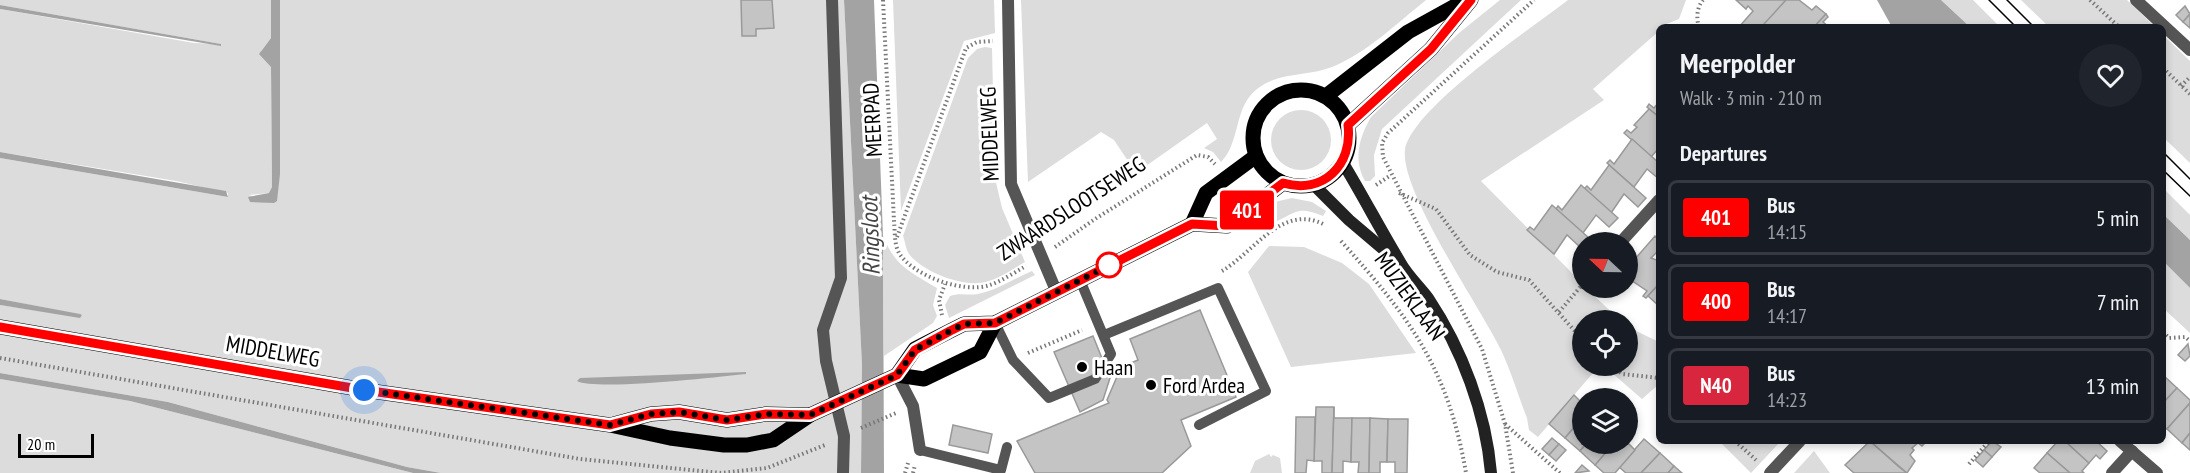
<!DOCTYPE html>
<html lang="en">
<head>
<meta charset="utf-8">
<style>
	body { margin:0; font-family:"PT Sans Narrow",sans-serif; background:#20242c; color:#f1f3f6; height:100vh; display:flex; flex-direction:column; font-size:22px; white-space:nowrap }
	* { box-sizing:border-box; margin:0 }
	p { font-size:20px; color:#9ea1a6 }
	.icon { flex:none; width:33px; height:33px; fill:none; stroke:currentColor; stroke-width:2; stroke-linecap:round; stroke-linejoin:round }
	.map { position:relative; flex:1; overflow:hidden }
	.details { position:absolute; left:1656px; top:24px; width:510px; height:420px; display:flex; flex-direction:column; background:#171b24; border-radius:9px; box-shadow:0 3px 9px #0003 }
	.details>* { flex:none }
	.badge { padding:0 12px; border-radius:4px; font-size:21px; line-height:39px }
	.needle { width:39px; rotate:292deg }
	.buttons { position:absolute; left:1572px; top:232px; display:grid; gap:12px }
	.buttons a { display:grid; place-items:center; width:66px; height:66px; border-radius:50%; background:#171b24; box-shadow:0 3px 9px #0003; font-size:30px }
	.scale { position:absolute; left:18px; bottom:15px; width:76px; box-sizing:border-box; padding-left:6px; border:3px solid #000; border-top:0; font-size:16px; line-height:21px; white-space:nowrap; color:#000; -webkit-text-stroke:4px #fff; paint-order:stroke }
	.you { position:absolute; width:30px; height:30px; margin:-15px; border:4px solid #fff; border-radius:50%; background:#1a73e8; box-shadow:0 0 0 9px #1a73e833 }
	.map>.badge { position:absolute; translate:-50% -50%; box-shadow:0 0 0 3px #fff }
	h2 { padding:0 24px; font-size:22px; line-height:54px }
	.round { display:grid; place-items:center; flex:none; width:63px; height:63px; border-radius:32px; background:#20242c }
	.head { display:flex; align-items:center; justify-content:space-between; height:102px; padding:0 24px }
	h1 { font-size:28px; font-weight:600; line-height:45px }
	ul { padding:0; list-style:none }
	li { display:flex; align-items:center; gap:18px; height:75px; margin:0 12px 9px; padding:0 12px; border:3px solid #363941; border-radius:9px }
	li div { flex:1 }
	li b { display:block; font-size:22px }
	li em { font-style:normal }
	li .badge { min-width:66px; font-weight:700; text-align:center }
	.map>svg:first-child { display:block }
</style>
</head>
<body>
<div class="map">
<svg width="2190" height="473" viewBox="0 0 2190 473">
	<rect width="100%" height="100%" fill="#fff"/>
	<g fill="#dcdcdc" fill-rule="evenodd">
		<path d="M0,0H271V38L261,51L271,67L272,187L270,193L249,195L274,203L280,0H844L862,365L861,473H441L407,467L168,402L0,373V305L80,317L82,315L0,299V158L228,197V193L176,181L0,152V9L194,43L221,44L0,5ZM745,374L639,383L577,381Z"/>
		<path d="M893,0H994L995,33L964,41L901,211Z"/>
		<path d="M1021,0H1426C1397,23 1367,53 1332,67C1307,77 1280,71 1257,89C1233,108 1241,142 1221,162L1213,152L1204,148L1217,139L1207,123L1136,173L1114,140L1101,132L1028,182Z"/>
		<path d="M1500,0H1521L1382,129L1374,155L1375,176L1370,181H1365C1353,159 1359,138 1371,117L1459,33Z"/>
		<path d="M1568,0H1686L1679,19L1659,27V31L1593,89L1604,100L1481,181L1572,273L1582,284V288H1586L1621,321H1582V366H1599L1538,437L1529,430L1527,418C1518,395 1511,371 1501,350C1480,307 1400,191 1405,150C1411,109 1533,27 1568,0Z"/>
		<path d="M1941,0H1973L2000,27H1970Z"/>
		<path d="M2021,0H2127L2155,27H2049Z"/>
		<path d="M2163,35L2190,61V163L2163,137Z"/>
		<path d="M985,47L992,48L995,178L1002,208L1025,262C1011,270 994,282 978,283C958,285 922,271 909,254C906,250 905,241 903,236L968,58L977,49Z"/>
		<circle cx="1301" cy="140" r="30"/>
		<path d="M2163,188L2190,215V240L2163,214Z"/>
		<path d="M1292,198L1312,202L1326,211L1323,216C1294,204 1296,215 1271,223L1264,221L1259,214L1270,203Z"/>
		<path d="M883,236C895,266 910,272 937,288L933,305L937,316L933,323L884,356Z"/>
		<path d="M1269,246L1304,247L1342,263L1369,284L1416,353L1291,367L1248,272Z"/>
		<path d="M2163,261L2190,288V333L2163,308Z"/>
		<path d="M1032,271L1035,275L949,318L945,305L950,296C960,292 968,296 978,294C996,291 1015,278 1032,271Z"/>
		<path d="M1628,327L1659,342V384L1642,399L1604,366H1628Z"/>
		<path d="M0,379L130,401L413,473H0Z"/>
		<path d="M1719,441H1781L1751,473Z"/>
		<path d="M1814,451L1830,473H1794Z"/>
		<path d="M1269,454L1271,457L1273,455L1280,458L1282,473H1250L1255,461Z"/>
	</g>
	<g fill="#a3a3a3">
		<path d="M271,0H280V174L277,201L274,203L250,202L248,197L269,193L272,187L271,67L259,54L271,38Z"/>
		<path d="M844,0H874L883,236L884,473H861L862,365Z"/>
		<path d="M1877,0H1941L1970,27H1892Z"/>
		<path d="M0,5L221,44V46L0,9Z"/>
		<path d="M0,152L226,191L228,197L0,158Z"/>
		<path d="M2163,214L2190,240V288L2163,261Z"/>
		<path d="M0,299L80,314L82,315L80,318L0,305Z"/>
		<path d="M746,372V374C718,377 596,391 577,381L580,378Z"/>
		<path d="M0,373L168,402L407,467L441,473H413L130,401L0,379Z"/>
	</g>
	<g fill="#c4c4c4" stroke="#999" stroke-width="1.5">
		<path d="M741,0H772L774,28L756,29V36H742Z"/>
		<path d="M1736,0H1786L1763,27H1739L1753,11L1748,6L1746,9Z"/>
		<path d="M1786,0H1799L1812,10L1816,6L1826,14L1814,27H1766L1763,25Z"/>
		<path d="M2185,6L2190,14L2183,22L2176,15Z"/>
		<path d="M1826,14L1828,17L1823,22L1829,27H1814Z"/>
		<path d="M2190,14V28L2183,22Z"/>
		<path d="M1659,102V117L1647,107L1649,104L1654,108Z"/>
		<path d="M1649,109L1659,117V148L1651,157L1624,133L1627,130L1631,133L1637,127L1634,125Z"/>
		<path d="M1632,139L1659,163V179L1647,169L1634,187L1607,163L1610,160L1614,164Z"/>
		<path d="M1609,165L1646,198L1638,207L1624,194L1611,213L1584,189L1587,186L1591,190Z"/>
		<path d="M1581,185L1618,218L1609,227L1596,215L1583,233L1556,209L1558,206L1562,210Z"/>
		<path d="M1552,205L1589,238L1581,248L1567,235L1554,254L1527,230L1530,227L1534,230Z"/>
		<path d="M1655,236L1659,240V250L1651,258L1659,261V284L1646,298L1643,296L1647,291L1628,278V267Z"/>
		<path d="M1659,284V306L1648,296Z"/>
		<path d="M1200,310L1236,397L1181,420L1191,446L1162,473H1035L1017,441L1109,403L1107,400L1119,372L1122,373L1126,365L1138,360L1130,339Z"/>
		<path d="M1093,336L1110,378L1103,400L1080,412L1054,352Z"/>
		<path d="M2188,344L2190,356L2185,361L2178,355Z"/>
		<path d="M2163,375L2177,388L2163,403Z"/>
		<path d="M2177,388L2190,400V403L2167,429L2163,426V403Z"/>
		<path d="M1574,395L1582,403V418L1565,438L1549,424Z"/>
		<path d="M2190,403V433L2182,443L2167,429Z"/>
		<path d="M1316,407H1334L1332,473H1322V461H1314Z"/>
		<path d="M1334,407V418H1352L1351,462L1343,461V473H1332Z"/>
		<path d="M1296,417H1315L1314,461L1307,460L1306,473H1295Z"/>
		<path d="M1352,418H1370L1369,473H1358L1359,462H1351Z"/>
		<path d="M1370,418L1388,419L1387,462H1380V473H1369Z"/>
		<path d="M1582,418V444H1586L1580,451L1565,438Z"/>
		<path d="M1388,419H1408L1407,473H1395V462H1387Z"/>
		<path d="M953,425L992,434L988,453L949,445Z"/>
		<path d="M2190,433V450L2182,443Z"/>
		<path d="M1552,438L1559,444L1549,455L1542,449Z"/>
		<path d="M1644,439L1660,453L1641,473H1626L1619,467Z"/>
		<path d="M1870,441L1899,467L1907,473H1854L1845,465Z"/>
		<path d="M1870,441H1921L1925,443L1922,446L1918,443L1912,448L1914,450L1910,455L1915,461L1907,473Z"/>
		<path d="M1992,441L2001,447L1992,457L1984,450Z"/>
		<path d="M2058,441H2065L2089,463L2082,471L2084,473H2070L2047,453Z"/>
		<path d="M2065,441H2096L2107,451L2100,459L2096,455L2089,463Z"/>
		<path d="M1628,443L1635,450L1615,473H1604L1595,465L1613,444Z"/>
		<path d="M1559,444L1566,450L1556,461L1549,455Z"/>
		<path d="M1586,444H1613L1595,465L1580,451Z"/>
		<path d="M1984,450L1992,457L1983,467L1975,460Z"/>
		<path d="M1660,453L1674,466L1668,473H1641Z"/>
		<path d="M2047,453L2070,473H2040L2034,468Z"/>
		<path d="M1582,465L1589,471L1575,473Z"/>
		<path d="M1674,466L1682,473H1668Z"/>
	</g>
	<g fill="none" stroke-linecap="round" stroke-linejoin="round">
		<g stroke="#777" stroke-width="4" stroke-dasharray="1.5 3" stroke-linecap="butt">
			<path d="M883,0L894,221C895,231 894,244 899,253C913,276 964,294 990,285C1002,281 1015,272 1026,266"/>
			<path d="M2090,0L2119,27"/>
			<path d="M1699,27C1696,18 1697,7 1703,0"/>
			<path d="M2163,68L2190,94"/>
			<path d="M2181,86L2190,77"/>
			<path d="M1376,185L1391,175"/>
			<path d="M1399,193L1436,209L1470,255L1497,272L1529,280L1582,339"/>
			<path d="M897,237L966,48L977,42L993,41"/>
			<path d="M1341,241C1410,318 1448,368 1466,473"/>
			<path d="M1055,247L1095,219L1197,155L1208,157L1215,164"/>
			<path d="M1222,271C1253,253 1283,202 1325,225"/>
			<path d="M1559,312L1582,285"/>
			<path d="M942,315L939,300L945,284"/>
			<path d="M2163,332L2169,338L2185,337L2190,341"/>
			<path d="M1028,353L1082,330"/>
			<path d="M0,358L580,459L721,473L767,468L825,445"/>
			<path d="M1613,366L1622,374L1659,378"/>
			<path d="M1505,424L1560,473"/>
			<path d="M861,428L896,413"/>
			<path d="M1735,441L1756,460"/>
			<path d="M1969,464L1989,441"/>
			<path d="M905,473L908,463"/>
			<path d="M913,473L915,465"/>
			<path d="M1513,473L1505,424L1482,349L1383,157L1382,143L1388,133L1534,0"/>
		</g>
		<g stroke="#555" stroke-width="10">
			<path d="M995,323L1013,360L1049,398L1095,379L1111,354L1080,280"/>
			<path d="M1104,335L1218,288L1266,391L1199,425"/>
			<path d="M920,450L1001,470L1007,447"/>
		</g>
		<g stroke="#555" stroke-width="12">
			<path d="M832,0L841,278L823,330L826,361L844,436L843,473"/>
			<path d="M1008,0L1011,184L1057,293"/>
			<path d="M2136,0L2190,50"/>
			<path d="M1620,243L1659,200"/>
			<path d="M897,375L913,406L920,450"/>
			<path d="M2120,441L2157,473"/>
			<path d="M1770,473L1800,441"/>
			<path d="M2112,473L2132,451"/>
		</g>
		<g stroke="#222" stroke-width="12">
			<path d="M1343,163C1363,196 1380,229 1400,262C1407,275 1419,286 1428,298C1462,349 1486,413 1491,473"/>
			<path d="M1314,185L1349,220L1395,259"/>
		</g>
		<g stroke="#000" stroke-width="15">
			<circle cx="1301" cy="138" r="48"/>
			<path d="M1326,96L1408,32L1466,0"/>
			<path d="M1348,125L1431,49L1471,0"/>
			<path d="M1192,224L1206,193L1256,156"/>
			<path d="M0,327L364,390L610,425L670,438L724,445H747L773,440L810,415L897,375L915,349L950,331L964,324L995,323L1192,224L1227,226L1283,183"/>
			<path d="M897,375L924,379L980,352L995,323"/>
			<path d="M614,424L651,414L679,412L727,420L766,414L810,415"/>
		</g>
		<g stroke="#000" stroke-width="1.5">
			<path d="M1989,0L2016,27"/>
			<path d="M2007,0L2034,27"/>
			<path d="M2163,152L2190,179"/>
			<path d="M2163,170L2190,196"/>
		</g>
	</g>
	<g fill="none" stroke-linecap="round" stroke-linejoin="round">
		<defs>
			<path id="line" d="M0,327L364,390L610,425L651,414L679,412L727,420L766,414L810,415L897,375L915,350L950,331L964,324L995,323L1192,224L1227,226L1283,183C1323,195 1353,165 1348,125L1431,49L1471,0"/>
		</defs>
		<use href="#line" stroke="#fff" stroke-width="14"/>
		<use href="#line" stroke="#f00" stroke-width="9"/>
		<path stroke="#000" stroke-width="6" stroke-dasharray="0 10.8" d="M364,390L610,425L651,414L679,412L727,420L766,414L810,415L897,375L915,350L950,331L964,324L995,323L1114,263L1109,265"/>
	</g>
	<circle fill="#fff" stroke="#f00" stroke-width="3" cx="1109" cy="265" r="12"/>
	<g fill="#000" stroke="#fff" stroke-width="2">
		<circle cx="1082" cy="367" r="6"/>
		<circle cx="1151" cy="385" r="6"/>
	</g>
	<g text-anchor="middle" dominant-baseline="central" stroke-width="6" stroke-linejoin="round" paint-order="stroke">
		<g font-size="22" fill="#000" stroke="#fff">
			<text transform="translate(872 120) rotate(-93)">MEERPAD</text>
			<text transform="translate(989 134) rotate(-92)">MIDDELWEG</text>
			<text transform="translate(1071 208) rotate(-33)">ZWAARDSLOOTSEWEG</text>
			<text transform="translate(1410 296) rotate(54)">MUZIEKLAAN</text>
			<text transform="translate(273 351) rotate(10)">MIDDELWEG</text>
		</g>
		<g font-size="22" fill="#000" stroke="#fff" text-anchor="start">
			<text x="1094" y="367">Haan</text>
			<text x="1163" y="385">Ford Ardea</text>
		</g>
		<g font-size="24" font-style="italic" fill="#444" stroke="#fff">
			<text transform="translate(870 236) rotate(-92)">Ringsloot</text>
		</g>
	</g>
</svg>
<div class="buttons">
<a><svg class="needle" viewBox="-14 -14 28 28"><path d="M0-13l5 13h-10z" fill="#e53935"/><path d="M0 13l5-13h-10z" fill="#9ea1a6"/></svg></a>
<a><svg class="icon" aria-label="locate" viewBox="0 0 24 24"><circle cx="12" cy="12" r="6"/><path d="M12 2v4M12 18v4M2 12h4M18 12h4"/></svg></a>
<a><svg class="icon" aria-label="layers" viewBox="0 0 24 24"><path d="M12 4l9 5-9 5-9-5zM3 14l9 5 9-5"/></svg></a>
</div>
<div class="scale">20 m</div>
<div class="you" style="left:364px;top:390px"></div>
<b class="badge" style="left:1247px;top:210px;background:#f00;color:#fff">401</b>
<section class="details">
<div class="head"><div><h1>Meerpolder</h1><p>Walk · 3 min · 210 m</p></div><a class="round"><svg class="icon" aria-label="heart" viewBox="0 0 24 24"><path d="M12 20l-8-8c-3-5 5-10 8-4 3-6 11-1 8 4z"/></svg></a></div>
<h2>Departures</h2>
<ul>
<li><span class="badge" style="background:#f00;color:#fff">401</span><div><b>Bus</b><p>14:15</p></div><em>5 min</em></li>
<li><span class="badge" style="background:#f00;color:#fff">400</span><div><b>Bus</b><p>14:17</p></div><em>7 min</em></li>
<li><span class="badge" style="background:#d7263d;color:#fff">N40</span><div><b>Bus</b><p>14:23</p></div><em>13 min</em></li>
</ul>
</section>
</div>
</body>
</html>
